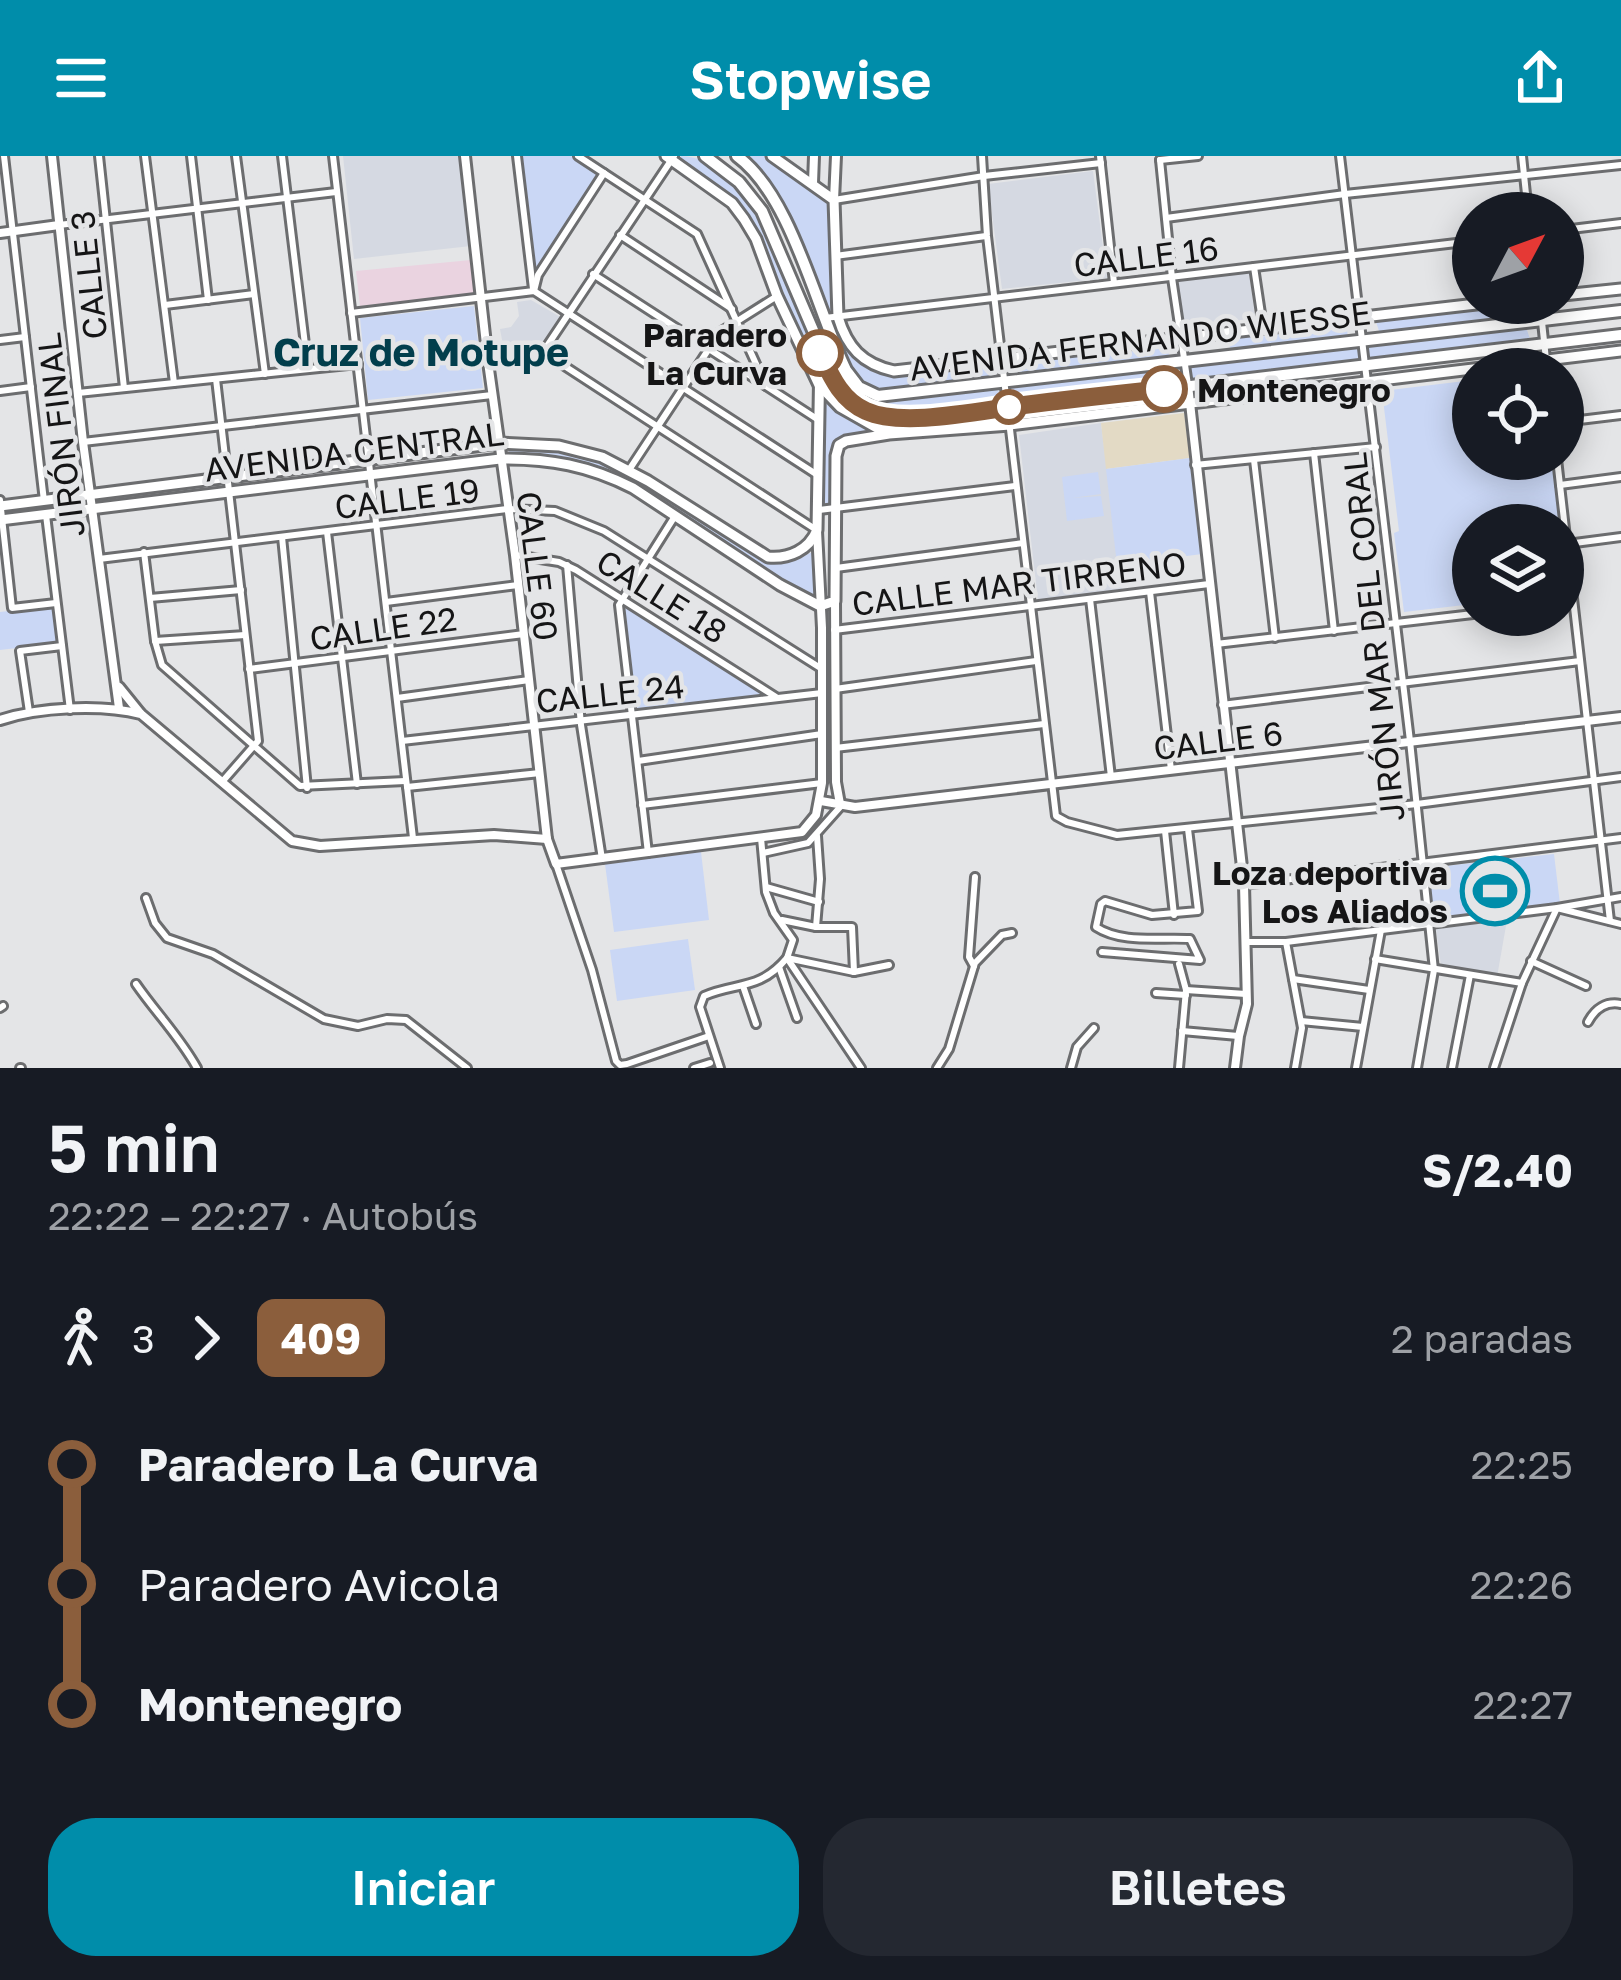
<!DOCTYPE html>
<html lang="es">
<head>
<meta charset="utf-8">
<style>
	body { margin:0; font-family:"Golos Text",sans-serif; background:#242831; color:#f1f3f6; height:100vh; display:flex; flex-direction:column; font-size:45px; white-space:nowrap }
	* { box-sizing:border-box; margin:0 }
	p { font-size:39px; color:#9ea1a6 }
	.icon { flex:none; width:66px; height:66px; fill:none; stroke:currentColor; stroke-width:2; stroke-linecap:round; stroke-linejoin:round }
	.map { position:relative; height:912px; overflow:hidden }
	.panel { display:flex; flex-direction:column; background:#171b24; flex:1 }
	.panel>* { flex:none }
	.badge { padding:0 24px; border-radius:18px; font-size:42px; line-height:78px }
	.needle { width:78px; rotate:49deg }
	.controls { position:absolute; left:1452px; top:36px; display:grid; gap:24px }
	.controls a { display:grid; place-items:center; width:132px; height:132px; border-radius:50%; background:#171b24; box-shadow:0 6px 30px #0003; font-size:60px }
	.map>.badge { position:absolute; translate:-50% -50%; box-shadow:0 0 0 6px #fff }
	.legs { display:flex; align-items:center; gap:18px; height:132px; padding:0 48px; font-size:39px }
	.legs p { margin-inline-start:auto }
	.overview { display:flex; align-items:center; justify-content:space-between; height:204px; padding:0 48px }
	h1 { font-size:66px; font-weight:600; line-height:90px }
	.button { display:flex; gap:24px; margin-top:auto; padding:24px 48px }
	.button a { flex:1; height:138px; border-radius:48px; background:#008daa; color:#fff; font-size:48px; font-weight:600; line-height:138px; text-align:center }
	.button a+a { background:#242831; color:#f1f3f6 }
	ul { padding:0 48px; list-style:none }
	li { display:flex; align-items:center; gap:42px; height:120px; font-size:45px }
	li i { display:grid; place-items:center; width:18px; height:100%; margin:0 15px; background:currentColor }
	li i::after { content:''; width:30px; height:30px; margin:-15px; border:9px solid; border-radius:50%; background:#171b24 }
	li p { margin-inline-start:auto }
	li:first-child i { background:linear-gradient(#0000 50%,currentColor 0) }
	li:last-child i { background:linear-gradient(currentColor 50%,#0000 0) }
	header { display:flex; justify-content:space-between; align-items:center; height:156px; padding:0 48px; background:#008daa; color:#fff; font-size:54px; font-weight:600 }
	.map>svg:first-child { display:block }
</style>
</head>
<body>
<header><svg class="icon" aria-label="menu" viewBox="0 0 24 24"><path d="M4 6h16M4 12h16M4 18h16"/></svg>Stopwise<svg class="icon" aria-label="share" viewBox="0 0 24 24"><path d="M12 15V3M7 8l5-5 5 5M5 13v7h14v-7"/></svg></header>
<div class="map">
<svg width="1621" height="912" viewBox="0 0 1621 912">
	<rect width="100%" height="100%" fill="#e4e5e7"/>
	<g fill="#d5d9e2">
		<path d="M343,0H461L471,90L354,103Z"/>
		<path d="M1093,15L1107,122L1002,133L988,28Z"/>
		<path d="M1249,116L1255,162L1182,172L1178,125Z"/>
		<path d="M531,144L562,162L542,195L505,200L500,173L511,171L519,160L517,146Z"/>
		<path d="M1101,267L1122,435L1038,445L1019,279Z"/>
		<path d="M1507,764L1497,821L1441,810L1436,773Z"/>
	</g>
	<path fill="#ead3e0" d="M471,104L476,138L360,150L356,115Z"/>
	<path fill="#e3dac5" d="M1184,257L1190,302L1106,313L1101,267Z"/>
	<g fill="#cad7f5">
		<path d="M517,0H571L599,18L540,111L530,109Z"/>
		<path d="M681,0C715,0 745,37 762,64L816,192L812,202L755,71L722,31L680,2Z"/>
		<path d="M745,0H766L793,16L831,47L832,155L827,157L765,23Z"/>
		<path d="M1509,147H1524L1528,157L1380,178L1375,163Z"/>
		<path d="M474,150L483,232L368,244L360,162Z"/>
		<path d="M819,156L838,205L880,244L997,230L1001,244L996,247C951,253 873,275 843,230C829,210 821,182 811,160Z"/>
		<path d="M830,165L835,166C861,241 929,216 990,208L992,222L888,236C848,229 844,198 830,165Z"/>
		<path d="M1346,167L1348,181L1230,193L1229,181Z"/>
		<path d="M1526,171L1530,183L1528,185L1368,203V191L1372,188Z"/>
		<path d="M1168,188L1169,202L1017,219L1015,205Z"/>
		<path d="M1353,189L1358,195V202L1353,207L1195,225L1189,222L1187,211L1189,208Z"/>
		<path d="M1177,209L1180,223L1175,227L1013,245L1011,244L1009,230Z"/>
		<path d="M1473,224V303H1552L1560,369H1473V448L1404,456L1394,377L1399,375L1382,235Z"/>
		<path d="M825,240L849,264L878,278L839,285L832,347H823Z"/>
		<path d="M509,291L561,292L617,310L773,408L795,405L814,395L817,443L813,444L628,327L557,301H509Z"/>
		<path d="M1190,302L1202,398L1117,409L1106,313Z"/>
		<path d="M1098,316L1101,338L1072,342L1101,340L1104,360L1067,365L1062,321Z"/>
		<path d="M624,447L761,537V539L633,554Z"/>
		<path d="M54,450L58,487L0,494V456Z"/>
		<path d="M701,696L709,764L614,776L605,708Z"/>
		<path d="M1554,698L1560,748L1433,763L1428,712Z"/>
		<path d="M688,783L695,834L617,845L610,794Z"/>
	</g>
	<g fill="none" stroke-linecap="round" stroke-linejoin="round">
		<defs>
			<g id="minor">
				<path d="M4,0L44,345"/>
				<path d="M99,0L124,232"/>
				<path d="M145,0L174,227"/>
				<path d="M191,0L208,144"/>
				<path d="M236,0L265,218"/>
				<path d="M282,0L308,213"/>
				<path d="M333,0L413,682"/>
				<path d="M517,0L533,133"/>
				<path d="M578,0L697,78L766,230"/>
				<path d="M982,0L987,80L1056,660L1067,666L1117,679L1417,648L1621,621"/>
				<path d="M1100,0L1114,127"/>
				<path d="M1340,0L1410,585L1434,814L1417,912"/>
				<path d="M1522,0L1528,57"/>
				<path d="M1160,4L1172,122L1188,229"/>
				<path d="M1160,4L1198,0"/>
				<path d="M834,44L984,20L1101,7"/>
				<path d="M1166,62L1345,38L1621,9"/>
				<path d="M59,69L336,36"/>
				<path d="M1563,74L1621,67"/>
				<path d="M620,79L732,153"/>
				<path d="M835,100L986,80"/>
				<path d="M1254,111L1263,171"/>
				<path d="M593,118L817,263"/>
				<path d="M534,135L538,119L604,17"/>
				<path d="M1540,147L1547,213"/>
				<path d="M165,149L254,138"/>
				<path d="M351,157L534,135L819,320"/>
				<path d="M825,162L1473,85"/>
				<path d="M0,184L25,181"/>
				<path d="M543,196L674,0"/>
				<path d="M488,206L543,196L815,373"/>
				<path d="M216,223L258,585L222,626"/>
				<path d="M0,235L31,231"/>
				<path d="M78,237L358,208"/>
				<path d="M1563,266L1621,259"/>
				<path d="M83,286L492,239"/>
				<path d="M1314,297L1334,475"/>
				<path d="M1557,303L1610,765"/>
				<path d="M1254,304L1275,482"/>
				<path d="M1195,309L1376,291"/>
				<path d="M629,314L720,176L777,140"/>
				<path d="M1560,329L1621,321"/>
				<path d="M0,344L12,452L56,447"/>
				<path d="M819,354L1015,330"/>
				<path d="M46,359L70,554"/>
				<path d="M327,376L357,628"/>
				<path d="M282,381L307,632"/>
				<path d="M1567,388L1621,381"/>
				<path d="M144,396L155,485L162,509L300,630L405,625"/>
				<path d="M515,399L559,406L576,414L776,541"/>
				<path d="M99,403L507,353L555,355L604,375L822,513"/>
				<path d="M567,409L581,569L602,703"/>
				<path d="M836,412L1023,387"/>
				<path d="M1150,436L1171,614"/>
				<path d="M150,442L241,434"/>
				<path d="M1090,443L1111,621"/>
				<path d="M386,446L518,429"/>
				<path d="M834,474L1209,428"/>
				<path d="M155,485L245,479"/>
				<path d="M1216,488L1473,458"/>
				<path d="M249,513L524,478"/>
				<path d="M835,533L1036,505"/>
				<path d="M397,542L529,524"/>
				<path d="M1222,549L1580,505"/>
				<path d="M29,556L20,495L62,490"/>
				<path d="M402,585L822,537"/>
				<path d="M835,592L1044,568"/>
				<path d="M638,605L822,578"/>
				<path d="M407,631L540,617"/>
				<path d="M642,649L822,627"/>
				<path d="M1165,675L1174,759"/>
				<path d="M761,682L766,736L774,757L793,784L787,802L861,912"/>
				<path d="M648,697L619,449L675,360"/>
				<path d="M763,697L808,687L841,650"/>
				<path d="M556,708L592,814L616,905L620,909L627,908L709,880"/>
				<path d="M1244,729L1621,682"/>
				<path d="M766,731L819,746"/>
				<path d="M146,742L155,767L167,782L213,798L324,863L358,870L387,863L406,864L467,912"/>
				<path d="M782,764L816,771H852L854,816"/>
				<path d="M816,771L820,723L817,680"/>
				<path d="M1247,786H1286L1557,752L1621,741"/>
				<path d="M1286,786L1302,872L1295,912"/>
				<path d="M1102,796L1200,804L1190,783C1160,781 1122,788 1096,771L1101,748L1105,745L1152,759L1198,755L1188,673"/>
				<path d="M1375,803L1522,827"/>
				<path d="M1531,805L1586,830"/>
				<path d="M974,810L969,801L975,721"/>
				<path d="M779,811L797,862"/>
				<path d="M1293,823L1369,834"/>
				<path d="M136,828C156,857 180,881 197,912"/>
				<path d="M743,830L756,868"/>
				<path d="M1186,834L1246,838"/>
				<path d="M1156,837L1186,839"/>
				<path d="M0,852L3,850"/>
				<path d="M1301,865L1363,871"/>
				<path d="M1588,866C1595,853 1606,845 1621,848"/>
				<path d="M1182,875L1238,880"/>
				<path d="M20,912H21"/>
				<path d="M694,912L710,907"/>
				<path d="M720,912L700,851L704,840C736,826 759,835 787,802L854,816L889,809"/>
				<path d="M937,912L949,893L975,807L1002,779L1012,777"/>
				<path d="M1071,912L1077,891L1094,872"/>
				<path d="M1179,912L1186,834L1179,808"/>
				<path d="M1356,912L1381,774"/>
				<path d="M1452,912L1470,819"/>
				<path d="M1494,912L1522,827L1557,752L1621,768"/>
			</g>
			<g id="tertiary">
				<path d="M52,0L83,286L119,552"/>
				<path d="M465,0L488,206L515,399L547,683L556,708L802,676L816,659L822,627V472L817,375"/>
				<path d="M813,27L814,0"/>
				<path d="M834,44L836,0"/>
				<path d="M0,77L59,69"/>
				<path d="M1188,229L1244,729L1247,848L1239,880L1235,912"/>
				<path d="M835,445L836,626L840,648"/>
				<path d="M119,531L140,557"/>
				<path d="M0,564C39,551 101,548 141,558L292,685L320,690L494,679L547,683"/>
				<path d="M821,645L855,651L1621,561"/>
			</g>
			<g id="secondary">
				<path d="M666,0L732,47L744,63L756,83L777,140L819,229L840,251L884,276"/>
				<path d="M772,0L834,44L838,161C847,191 862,208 894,215L1485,147"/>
				<path d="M1563,139L1621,133"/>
				<path d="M0,350L499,287L559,290L602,301L648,325L768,401C789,403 809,394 817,374L820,197"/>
				<path d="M0,364L500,303C549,302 590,310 633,332L780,429L820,450L835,445L836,300L839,289L846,285L889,278L1010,269L1621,195"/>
			</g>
			<g id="primary">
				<path d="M705,0L739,26L762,55L836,228C877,280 940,259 997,253L1621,179"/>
				<path d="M737,0C792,40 816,153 846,214L859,231L878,240L1621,155"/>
			</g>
		</defs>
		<use href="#minor" stroke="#6c6d6f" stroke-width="12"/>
		<use href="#tertiary" stroke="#6c6d6f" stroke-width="14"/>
		<use href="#secondary" stroke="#6c6d6f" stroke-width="15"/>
		<use href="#primary" stroke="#6c6d6f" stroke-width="16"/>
		<use href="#minor" stroke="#fff" stroke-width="6"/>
		<use href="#tertiary" stroke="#fff" stroke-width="8"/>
		<use href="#secondary" stroke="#fff" stroke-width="9"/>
		<use href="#primary" stroke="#fff" stroke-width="10"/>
	</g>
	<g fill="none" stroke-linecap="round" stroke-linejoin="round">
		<defs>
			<path id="line-1" d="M820,197C831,220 841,244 866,255C903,272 982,254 1024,249C1070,243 1117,238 1164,233"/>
		</defs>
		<use href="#line-1" stroke="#fff" stroke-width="27"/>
		<use href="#line-1" stroke="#8b5e3c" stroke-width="18"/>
	</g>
	<defs>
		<symbol id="stadium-ring" viewBox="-11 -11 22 22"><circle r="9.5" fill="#e4e5e7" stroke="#008daa" stroke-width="1.5"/><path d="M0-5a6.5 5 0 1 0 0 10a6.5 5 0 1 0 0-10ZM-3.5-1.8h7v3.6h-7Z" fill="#008daa"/></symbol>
	</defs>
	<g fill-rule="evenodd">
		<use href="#stadium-ring" x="1457" y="697" width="76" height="76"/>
	</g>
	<g fill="#fff" stroke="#8b5e3c" stroke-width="6">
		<circle cx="820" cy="197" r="21"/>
		<circle cx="1164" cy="233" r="21"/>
		<circle cx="1009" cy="251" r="15"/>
	</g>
	<g text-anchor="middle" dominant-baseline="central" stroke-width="9" stroke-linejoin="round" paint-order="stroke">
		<g font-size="33" fill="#151516" stroke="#e4e5e7">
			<text transform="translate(1146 100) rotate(-7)">CALLE 16</text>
			<text transform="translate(88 119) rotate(-96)">CALLE 3</text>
			<text transform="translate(1140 184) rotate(-7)">AVENIDA FERNANDO WIESSE</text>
			<text transform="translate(60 279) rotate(-97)">JIRÓN FINAL</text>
			<text transform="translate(354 295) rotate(-7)">AVENIDA CENTRAL</text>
			<text transform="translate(407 342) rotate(-7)">CALLE 19</text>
			<text transform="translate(538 410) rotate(83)">CALLE 60</text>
			<text transform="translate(1019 427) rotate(-7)">CALLE MAR TIRRENO</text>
			<text transform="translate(662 440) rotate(32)">CALLE 18</text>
			<text transform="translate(383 472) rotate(-8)">CALLE 22</text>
			<text transform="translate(1373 481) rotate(-96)">JIRÓN MAR DEL CORAL</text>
			<text transform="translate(610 537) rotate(-6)">CALLE 24</text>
			<text transform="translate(1218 584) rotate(-7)">CALLE 6</text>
		</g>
		<g font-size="33" font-weight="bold" fill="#151516" stroke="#e4e5e7" text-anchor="end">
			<text x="787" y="178">Paradero<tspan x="787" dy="38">La Curva</tspan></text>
			<text x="1197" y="233" text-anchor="start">Montenegro</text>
		</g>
		<g font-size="33" font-weight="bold" fill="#151516" stroke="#e4e5e7" text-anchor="end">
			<text x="1448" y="716">Loza deportiva<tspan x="1448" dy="38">Los Aliados</tspan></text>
		</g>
		<g font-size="39" font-weight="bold" fill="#023e4c" stroke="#e4e5e7">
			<text x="421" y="195">Cruz de Motupe</text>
		</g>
	</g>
</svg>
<div class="controls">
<a><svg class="needle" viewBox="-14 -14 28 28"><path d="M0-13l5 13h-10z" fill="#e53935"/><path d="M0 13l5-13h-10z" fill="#9ea1a6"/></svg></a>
<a><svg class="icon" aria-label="locate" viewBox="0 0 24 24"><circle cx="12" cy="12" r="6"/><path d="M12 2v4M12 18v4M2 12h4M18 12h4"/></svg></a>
<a><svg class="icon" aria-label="layers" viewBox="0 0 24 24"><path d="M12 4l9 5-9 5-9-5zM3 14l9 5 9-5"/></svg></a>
</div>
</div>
<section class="panel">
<div class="overview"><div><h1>5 min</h1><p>22:22 – 22:27 · Autobús</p></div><b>S/2.40</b></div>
<div class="legs"><svg class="icon" aria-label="walk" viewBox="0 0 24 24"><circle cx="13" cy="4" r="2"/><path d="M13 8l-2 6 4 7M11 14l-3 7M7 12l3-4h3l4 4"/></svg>3<svg class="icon" aria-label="forward" viewBox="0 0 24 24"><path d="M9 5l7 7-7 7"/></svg><b class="badge" style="background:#8b5e3c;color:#fff">409</b><p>2 paradas</p></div>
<ul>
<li><i style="color:#8b5e3c"></i><b>Paradero La Curva</b><p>22:25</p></li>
<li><i style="color:#8b5e3c"></i><span>Paradero Avicola</span><p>22:26</p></li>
<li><i style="color:#8b5e3c"></i><b>Montenegro</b><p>22:27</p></li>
</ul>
<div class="button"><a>Iniciar</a><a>Billetes</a></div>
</section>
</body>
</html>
